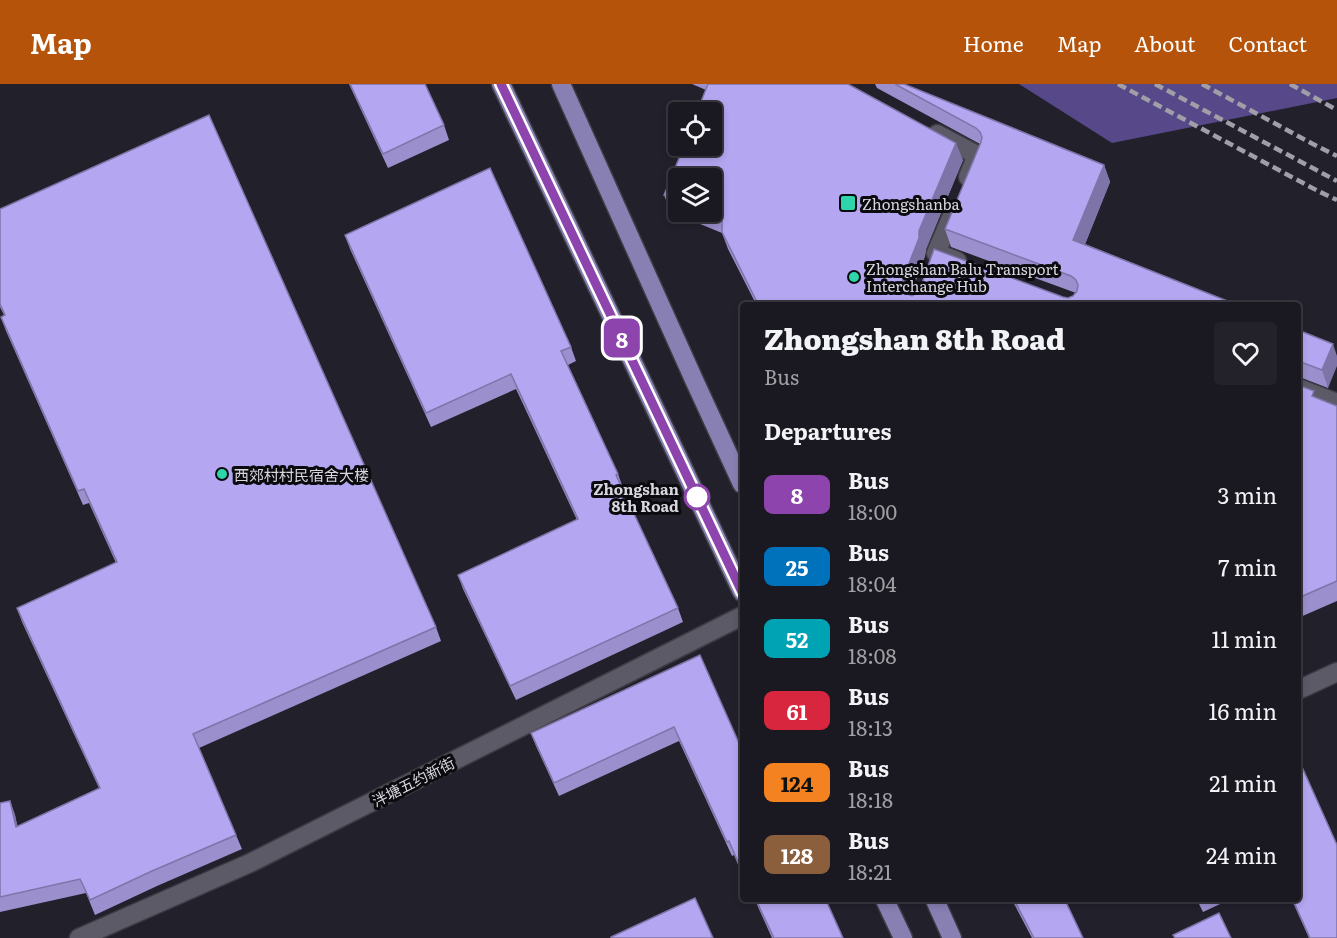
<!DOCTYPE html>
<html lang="en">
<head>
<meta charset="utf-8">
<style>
	body { margin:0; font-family:Literata,"Noto Sans SC",serif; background:#232129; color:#f1f3f6; height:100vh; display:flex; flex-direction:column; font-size:22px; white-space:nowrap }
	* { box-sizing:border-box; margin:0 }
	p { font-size:20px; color:#9fa0a5 }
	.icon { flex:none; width:33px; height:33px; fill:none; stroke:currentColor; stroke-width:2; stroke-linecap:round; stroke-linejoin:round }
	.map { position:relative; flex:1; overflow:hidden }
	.panel { position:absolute; left:740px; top:218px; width:561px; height:600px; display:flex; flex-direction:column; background:#1a1820; border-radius:6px; box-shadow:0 3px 9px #0003,0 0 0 2px #38373e }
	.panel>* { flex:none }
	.badge { padding:0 12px; border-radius:9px; font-size:21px; line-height:39px }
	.controls { position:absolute; left:668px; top:18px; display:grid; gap:12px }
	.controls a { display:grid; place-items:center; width:54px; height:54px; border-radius:6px; background:#1a1820; box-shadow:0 3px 9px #0003,0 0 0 2px #38373e; font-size:30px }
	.map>.badge { position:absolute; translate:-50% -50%; box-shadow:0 0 0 3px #fff }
	h2 { padding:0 24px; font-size:22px; line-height:54px }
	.round { display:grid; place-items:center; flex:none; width:63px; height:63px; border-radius:6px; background:#232129 }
	.overview { display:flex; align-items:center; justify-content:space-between; height:102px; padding:0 24px }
	h1 { font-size:28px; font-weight:800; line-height:45px }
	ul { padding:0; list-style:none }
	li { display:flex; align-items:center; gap:18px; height:72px; padding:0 24px }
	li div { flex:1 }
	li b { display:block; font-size:22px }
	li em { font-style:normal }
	li .badge { min-width:66px; font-weight:700; text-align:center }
	header { display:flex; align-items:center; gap:36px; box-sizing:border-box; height:84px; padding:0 30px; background:#b45309; color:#fff }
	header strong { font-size:28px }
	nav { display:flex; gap:33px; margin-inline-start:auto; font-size:21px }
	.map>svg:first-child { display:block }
</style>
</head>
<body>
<header>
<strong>Map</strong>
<nav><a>Home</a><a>Map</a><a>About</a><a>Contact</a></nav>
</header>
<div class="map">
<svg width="1337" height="854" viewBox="0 0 1337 854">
	<rect width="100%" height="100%" fill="#22202b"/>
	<path fill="#574889" d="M1019,0H1337V14L1112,59Z"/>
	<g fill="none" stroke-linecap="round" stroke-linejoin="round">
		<defs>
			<g id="street">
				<path d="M937,50L977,71L968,93"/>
				<path d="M954,127L936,169L957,177"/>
				<path d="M1298,304L1337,319"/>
				<path d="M1298,606L1337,588"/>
				<path d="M79,854L250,779L742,532"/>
			</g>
			<g id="primary">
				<path d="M501,0L742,508"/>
				<path d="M561,0L695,298L742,400"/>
				<path d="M884,814L903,854"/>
				<path d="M934,814L952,854"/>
			</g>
		</defs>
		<use href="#street" stroke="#3d3b44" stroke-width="21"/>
		<use href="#primary" stroke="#3d3b44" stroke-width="21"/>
		<use href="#street" stroke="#5c5a67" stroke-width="18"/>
		<use href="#primary" stroke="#887fb3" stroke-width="18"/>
		<g stroke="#a09ea7" stroke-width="4.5" stroke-dasharray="9 4.5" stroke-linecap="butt">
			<path d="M1118,0L1318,107L1337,116"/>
			<path d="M1155,0L1337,97"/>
			<path d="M1202,0L1311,59L1337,72"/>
			<path d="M1290,0L1337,26"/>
		</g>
	</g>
	<g fill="#9b8fce" fill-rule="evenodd">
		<path d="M349,0H425L444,41L449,56L388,84Z"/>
		<path d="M692,0H848L963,76L926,165L925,172L910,211L1068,214L1073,212L1076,209L951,163L945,145L980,60L877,4L875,0H904L1104,81L1110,98L1085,160L1235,220H756L728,165L722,149L671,128L664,111L706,6ZM678,94L711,128H678Z"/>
		<path d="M0,125L436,543L441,557L199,664L236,751L242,765L157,802L95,831L86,809L0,828V719L10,717L15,731L17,742L99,704L22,538L17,524L116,479L89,419L83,421L6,247L1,233L4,231L0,223Z"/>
		<path d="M345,151L571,263L576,277L568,281L618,390L623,404L622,405L678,524L683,538L516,616L463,505L458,491L577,436L516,305L431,343L350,165Z"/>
		<path d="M1298,246L1333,260L1328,304L1302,294L1298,293Z"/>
		<path d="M1298,301L1316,314L1337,322V517L1298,534Z"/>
		<path d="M700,571L742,666V790L734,771L732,772L679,657L559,712L536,662L531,649Z"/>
		<path d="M754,814H825L843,854H772Z"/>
		<path d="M1011,814H1064L1083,854H1032Z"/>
		<path d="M1196,814H1233L1203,828Z"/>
		<path d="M1291,814H1298L1337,854H1309Z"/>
	</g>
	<g fill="#7e74a8">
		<path d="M956,59L963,76L926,165L925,172L910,213L909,220L903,203V195L919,147Z"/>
		<path d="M1104,81L1110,98L1080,173L1073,156Z"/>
		<path d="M1333,260L1337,272V282L1328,304L1322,286Z"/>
		<path d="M10,717L15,731L21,757L16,743Z"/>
	</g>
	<g fill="#b4a6f0" stroke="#7e74a8" stroke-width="1.5">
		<path d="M350,0H425L444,41L383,70Z"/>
		<path d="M708,0H848L956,59L919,147V154L903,195V203L907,210L912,212L919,208L934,165L1063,213L1068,214L1073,212L1077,207L1078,201L1076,196L1071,192L945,145L981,58L982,53L980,48L976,44L895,0H904L1104,81L1073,156L1235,220H758L722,148V134L706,128H711V94H678V116L664,111L684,62H711V28H697Z"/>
		<path d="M209,31L436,543L193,650L236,751L152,787L90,816L80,795L0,813V719L10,717L16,743L100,704L17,524L117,478L84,405L78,407L1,233L5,231L0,220V125Z"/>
		<path d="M490,84L571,263L561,267L618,390L616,391L678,524L510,602L458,491L578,435L511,290L426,329L345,151Z"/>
		<path d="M1298,246L1333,260L1322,286L1298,277Z"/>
		<path d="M1298,301L1314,307L1312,312L1337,322V497L1298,514Z"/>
		<path d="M700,571L742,666V787L729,757L727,758L674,643L554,699L531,649Z"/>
		<path d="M1298,674L1337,761V854H1310L1292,814H1298Z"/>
		<path d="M695,814L713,854H611V853Z"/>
		<path d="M755,814H825L843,854H774Z"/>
		<path d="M1013,814H1064L1083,854H1034Z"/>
		<path d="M1219,829L1231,854H1175L1173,851Z"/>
	</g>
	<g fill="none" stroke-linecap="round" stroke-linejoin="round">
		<defs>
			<path id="line" d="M501,0L742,508"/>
		</defs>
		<use href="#line" stroke="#fff" stroke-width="14"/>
		<use href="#line" stroke="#8e44ad" stroke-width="9"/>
	</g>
	<g fill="#2ed4aa" stroke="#0b0b0f" stroke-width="2">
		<rect x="840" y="111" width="16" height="16" rx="3"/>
		<circle cx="854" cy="193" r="6"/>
		<circle cx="222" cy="390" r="6"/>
	</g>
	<circle fill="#fff" stroke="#8e44ad" stroke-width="3" cx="697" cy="413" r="12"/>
	<g text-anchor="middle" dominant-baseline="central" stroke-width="6" stroke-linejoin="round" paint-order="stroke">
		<g font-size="15" fill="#d8d7df" stroke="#0b0b0f" text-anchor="start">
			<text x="862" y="119">Zhongshanba</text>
			<text x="866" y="184">Zhongshan Balu Transport<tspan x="866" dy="17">Interchange Hub</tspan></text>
			<text x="234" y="390">西郊村村民宿舍大楼</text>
		</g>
		<g font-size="15" font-weight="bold" fill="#d8d7df" stroke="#0b0b0f" text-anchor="end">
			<text x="679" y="404">Zhongshan<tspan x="679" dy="17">8th Road</tspan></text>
		</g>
		<g font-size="15" fill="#d8d7df" stroke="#0b0b0f">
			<text transform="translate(413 697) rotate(-27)">泮塘五约新街</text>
		</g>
	</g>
</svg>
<div class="controls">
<a><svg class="icon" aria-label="locate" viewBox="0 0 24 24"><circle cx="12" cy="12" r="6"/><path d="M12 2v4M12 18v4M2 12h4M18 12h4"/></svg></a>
<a><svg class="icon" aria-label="layers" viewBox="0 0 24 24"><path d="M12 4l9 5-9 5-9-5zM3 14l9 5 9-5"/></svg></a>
</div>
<b class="badge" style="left:622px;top:254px;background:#8e44ad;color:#fff">8</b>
<section class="panel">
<div class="overview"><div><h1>Zhongshan 8th Road</h1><p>Bus</p></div><a class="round"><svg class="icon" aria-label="heart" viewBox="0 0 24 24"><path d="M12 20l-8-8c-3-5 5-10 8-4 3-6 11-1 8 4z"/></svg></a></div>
<h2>Departures</h2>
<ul>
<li><span class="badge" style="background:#8e44ad;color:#fff">8</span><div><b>Bus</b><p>18:00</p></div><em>3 min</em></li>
<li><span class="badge" style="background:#0072bc;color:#fff">25</span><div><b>Bus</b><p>18:04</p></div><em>7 min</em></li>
<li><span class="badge" style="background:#00a3b4;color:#fff">52</span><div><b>Bus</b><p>18:08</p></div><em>11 min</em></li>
<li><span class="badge" style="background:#d7263d;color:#fff">61</span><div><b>Bus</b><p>18:13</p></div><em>16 min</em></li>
<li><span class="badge" style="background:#f58220;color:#111">124</span><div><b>Bus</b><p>18:18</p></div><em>21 min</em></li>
<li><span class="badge" style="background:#8b5e3c;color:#fff">128</span><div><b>Bus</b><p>18:21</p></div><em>24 min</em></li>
</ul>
</section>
</div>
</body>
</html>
